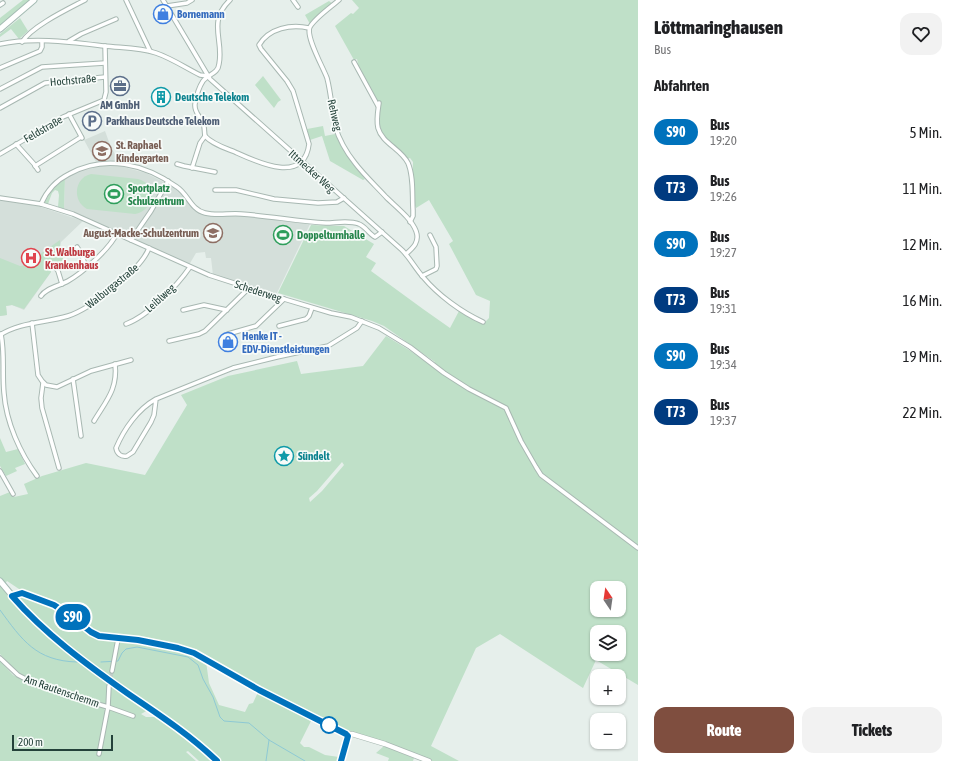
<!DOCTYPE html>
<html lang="de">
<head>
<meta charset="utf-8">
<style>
	body { margin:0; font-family:"Asap Condensed",sans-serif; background:#f2f2f2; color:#202124; height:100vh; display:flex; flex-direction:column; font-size:15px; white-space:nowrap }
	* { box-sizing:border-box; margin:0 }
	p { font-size:13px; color:#757577 }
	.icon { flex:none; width:22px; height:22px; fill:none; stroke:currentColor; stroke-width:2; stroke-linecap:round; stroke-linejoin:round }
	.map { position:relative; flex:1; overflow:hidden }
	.drawer { display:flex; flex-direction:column; background:#fff; width:320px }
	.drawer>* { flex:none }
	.badge { padding:0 8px; border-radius:13px; font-size:14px; line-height:26px }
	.needle { width:26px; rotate:347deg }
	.buttons { position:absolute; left:590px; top:581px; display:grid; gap:8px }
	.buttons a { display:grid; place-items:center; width:36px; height:36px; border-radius:8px; background:#fff; box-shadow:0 1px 3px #0004; font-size:20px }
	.scale { position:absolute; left:12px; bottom:10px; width:101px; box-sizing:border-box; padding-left:4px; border:2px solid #24423a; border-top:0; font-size:11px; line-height:14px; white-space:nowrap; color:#24423a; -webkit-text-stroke:3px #f7fbf9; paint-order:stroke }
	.map>.badge { position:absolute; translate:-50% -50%; box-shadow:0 0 0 2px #fff }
	h2 { padding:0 16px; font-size:15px; line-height:36px }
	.round { display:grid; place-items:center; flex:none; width:42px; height:42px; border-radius:12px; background:#f2f2f2 }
	.summary { display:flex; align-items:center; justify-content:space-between; height:68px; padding:0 16px }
	h1 { font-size:19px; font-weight:800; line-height:30px }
	.cta { display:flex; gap:8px; margin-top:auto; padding:8px 16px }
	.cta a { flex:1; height:46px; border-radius:12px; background:#7f4e3f; color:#fff; font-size:16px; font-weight:800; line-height:46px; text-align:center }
	.cta a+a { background:#f2f2f2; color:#202124 }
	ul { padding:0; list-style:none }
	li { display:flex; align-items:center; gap:12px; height:56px; padding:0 16px }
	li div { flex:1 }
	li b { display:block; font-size:15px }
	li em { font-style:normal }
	li .badge { min-width:44px; font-weight:700; text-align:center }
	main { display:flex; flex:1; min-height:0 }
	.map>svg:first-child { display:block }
</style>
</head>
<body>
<main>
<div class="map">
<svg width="638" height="761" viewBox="0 0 638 761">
	<rect width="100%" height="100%" fill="#e6efeb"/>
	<g fill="#d4dfda">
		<path d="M105,131L109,142L118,161L101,160L96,162L84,140Z"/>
		<path d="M107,165L120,166L146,173L175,188L182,194L190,206L202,215L211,216L238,215L310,224L276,295L213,275L211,258H206L205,252L196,253L189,265L103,225L64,209L65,178L80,170L95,166Z"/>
		<path d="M0,200L38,206L83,221L61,242L60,248L63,259L61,262L50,266L51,272L24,310L12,305L6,306L7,315L0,316Z"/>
	</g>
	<g fill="#bfe0c8" fill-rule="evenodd">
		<path d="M23,0H30L0,26V18Z"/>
		<path d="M352,0H638V685L596,660L583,688L500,634L476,648L431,746L459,761H432L417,754L349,732L240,680L206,661L209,683L219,705L245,712L249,704L253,703L259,690L312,719L300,743L304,747H309L325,755L339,757L338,761H220L154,708L75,652L49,630L17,598V596L19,595V589L7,581L5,584L0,578V496L10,492L14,497L28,494L24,484L42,476L86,463L145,475L187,405L181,395L228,376L297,361L301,374L363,366L386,336L409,350L433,367L435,362L384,326L372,321L278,293L311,225L344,226L374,244L366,257L376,263L371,271L423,309L450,328L459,311L483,324L489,318L490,301L476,295L449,244L453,241L429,200L416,208L412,198L413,162L410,158L407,159C398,150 383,140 380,127C378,120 380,109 380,101H376L359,69L357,59L354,60L335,26L351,13L353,14L359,8ZM342,462L344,465L322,491L310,502L309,498L317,491ZM597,588H619V610H597ZM597,632H619V654H597Z"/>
		<path d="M329,1L333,4L310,24L305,15Z"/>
		<path d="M20,18L28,31L19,39L11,29L0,37V34Z"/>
		<path d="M263,76L281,100L278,102L274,108L255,85Z"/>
		<path d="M323,126L325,136L335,134L352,163L365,179L363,180L330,161L322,136L310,140L307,129Z"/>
		<path d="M91,174L138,179C142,180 146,182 149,186C157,198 147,212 135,214L87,209C72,201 74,178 91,174Z"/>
		<path d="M65,178L64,209L58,207L59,195L58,191L55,190L52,193L48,204L44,203L54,187Z"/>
		<path d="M60,240V248L63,259L61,262L50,266L51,272L24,309L12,305L6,306L7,315L0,316V258L20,266L29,265L43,252Z"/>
		<path d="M0,438L6,452L18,449L25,464L15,468L17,471L6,476L0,466Z"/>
		<path d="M0,584C39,636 95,674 148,710L141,714L146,717H156L184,738L212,761H199L188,751L186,752L196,761H0V661L13,675L19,678L39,686L103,707L106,712L103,740L109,705L35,682L18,673L0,654Z"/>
		<path d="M384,746L414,758L413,761H388L389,758L376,753Z"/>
	</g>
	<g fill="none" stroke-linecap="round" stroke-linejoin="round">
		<g stroke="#8ec9d4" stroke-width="1">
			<path d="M0,610C22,640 36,661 77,662"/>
			<path d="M101,662L118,661L122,653L126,649L137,647L188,657L198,665L203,679L213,697L220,717L224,721L249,723L269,740L305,761"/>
			<path d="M266,761L269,740"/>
		</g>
		<path stroke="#bfccc8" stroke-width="3.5" stroke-dasharray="3.5 2" stroke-linecap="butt" d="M110,682L112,671"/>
		<defs>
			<g id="minor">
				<path d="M126,0L150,51"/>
				<path d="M163,0L210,79L402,250C410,258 415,268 423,277C438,295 461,312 483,322"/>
				<path d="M293,0L298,7"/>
				<path d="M339,0C331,7 315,18 310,27C305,36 323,67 327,78C331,93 332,110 335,126C339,139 347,153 355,163C364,175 376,186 386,197C396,207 411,218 416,231C420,242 413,248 406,254"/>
				<path d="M0,5L3,3"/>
				<path d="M167,6L187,3L192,0"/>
				<path d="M69,41L81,34L116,19"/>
				<path d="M22,42C32,26 68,9 85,0"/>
				<path d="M0,44C34,37 70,42 104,46C122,48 139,47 156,53C171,58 186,68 200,75L208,76"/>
				<path d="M354,62L378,106"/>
				<path d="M0,68L40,51L42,47V41"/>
				<path d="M0,89L42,67L105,63"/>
				<path d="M379,103C378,110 376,120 378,128C382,143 401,149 408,163C414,177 412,195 413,210V216L410,222"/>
				<path d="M0,108L45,83L105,77"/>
				<path d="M69,114L82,138"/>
				<path d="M205,136C212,144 225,148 235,152C257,162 304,185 309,144L293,91L287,81L261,49L259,45C269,28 291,24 309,28"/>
				<path d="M16,144L34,164L38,170"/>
				<path d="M0,154L63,117L104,100L106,92L105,46"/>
				<path d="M177,164L184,166L215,172"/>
				<path d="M35,166L81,137"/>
				<path d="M192,168L200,143L205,136C204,131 205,125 202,121C199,115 194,112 195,104C196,98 199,87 203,81C208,74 218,74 219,64C224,40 207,22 230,0"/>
				<path d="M215,190H236L274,199L318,203L337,202L344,198"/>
				<path d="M0,198L41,204L73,214L209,275L284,299L331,313L351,317L379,328L410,347L444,373L469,389L506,408L521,441L536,467L541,475L638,548"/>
				<path d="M41,204C47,190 55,181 69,174C105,154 145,164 177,187C188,194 191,210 205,213C217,216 229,213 241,214C269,216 297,221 326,223C336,223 349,220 359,224C365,226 369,234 375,237L382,232"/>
				<path d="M131,240L151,211L168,181"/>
				<path d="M77,247L81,253L86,267"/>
				<path d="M56,268L58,271L62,284"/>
				<path d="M422,276L436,269L437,266L436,247L430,235"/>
				<path d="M41,296C46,288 59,286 68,281C82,273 110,249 117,233"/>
				<path d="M183,310L204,305L227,310"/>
				<path d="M32,323L38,375L42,381L46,385L57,387L91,371L131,360"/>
				<path d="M126,324C148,316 177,286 190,267"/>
				<path d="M279,326L306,319L309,316L312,308"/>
				<path d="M1,334C5,354 2,373 4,393C6,422 20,453 37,476"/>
				<path d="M228,334L256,326L284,299"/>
				<path d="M0,335C20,322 45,323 68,316C90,309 141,270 149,248"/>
				<path d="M169,341L199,334L205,331L249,288"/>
				<path d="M73,379L81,436"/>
				<path d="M43,383L41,398L42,408L59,468"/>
				<path d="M156,399L154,415L151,422L133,452L127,456C121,457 117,454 116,448C124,429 138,409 156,399L218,374L233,368L277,357L328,346L357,328L362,321"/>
				<path d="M94,421C106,401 118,389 115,364"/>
				<path d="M0,471L13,494"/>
				<path d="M12,596L22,593L51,603L60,608L91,632L99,636L138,640L178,648L194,653L259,690L338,729L347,736"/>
				<path d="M0,658L18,675L35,684L80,699L108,707L109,686"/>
				<path d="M112,671L118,639"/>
				<path d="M99,754L108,707L133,716"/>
			</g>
			<path id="tertiary" d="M341,761L345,751L346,737L350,734H352L385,744L429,761"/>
			<g id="secondary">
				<path d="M0,29L34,0"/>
				<path d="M0,581C33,623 74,655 118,686C152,710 187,733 217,761"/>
			</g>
		</defs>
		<use href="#minor" stroke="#a8b8b2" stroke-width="5.5"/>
		<use href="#tertiary" stroke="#a8b8b2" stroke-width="6"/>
		<use href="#secondary" stroke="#a4bbb3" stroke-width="7"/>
		<use href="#minor" stroke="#fff" stroke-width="3.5"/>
		<use href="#tertiary" stroke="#fff" stroke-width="4.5"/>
		<use href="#secondary" stroke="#fff" stroke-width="5"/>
	</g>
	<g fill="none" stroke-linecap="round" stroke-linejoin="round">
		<defs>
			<path id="line" d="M217,761C190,735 158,714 127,693C86,664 45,634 12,596L22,593L54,605L71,616L91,632L99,636L138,640L178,648L194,653L259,690L346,734L348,736L341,761"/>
		</defs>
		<use href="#line" stroke="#fff" stroke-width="9"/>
		<use href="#line" stroke="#0072bc" stroke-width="6"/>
	</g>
	<defs>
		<symbol id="shop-ring" viewBox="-11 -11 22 22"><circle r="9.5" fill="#f7fbf9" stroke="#3f7fe0" stroke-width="1.5"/><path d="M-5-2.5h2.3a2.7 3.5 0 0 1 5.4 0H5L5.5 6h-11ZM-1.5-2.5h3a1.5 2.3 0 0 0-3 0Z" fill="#3f7fe0"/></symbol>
		<symbol id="office-ring" viewBox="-11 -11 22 22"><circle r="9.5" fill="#f7fbf9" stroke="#5c6f8a" stroke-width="1.5"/><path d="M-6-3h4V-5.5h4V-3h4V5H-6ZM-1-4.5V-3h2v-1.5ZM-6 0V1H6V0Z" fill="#5c6f8a"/></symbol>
		<symbol id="building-ring" viewBox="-11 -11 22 22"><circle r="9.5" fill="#f7fbf9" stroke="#0f9aa8" stroke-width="1.5"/><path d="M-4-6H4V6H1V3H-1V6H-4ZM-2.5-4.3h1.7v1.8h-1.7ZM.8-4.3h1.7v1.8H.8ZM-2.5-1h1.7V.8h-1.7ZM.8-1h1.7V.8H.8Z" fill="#0f9aa8"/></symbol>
		<symbol id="parking-ring" viewBox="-11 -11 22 22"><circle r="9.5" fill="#f7fbf9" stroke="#5c6f8a" stroke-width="1.5"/><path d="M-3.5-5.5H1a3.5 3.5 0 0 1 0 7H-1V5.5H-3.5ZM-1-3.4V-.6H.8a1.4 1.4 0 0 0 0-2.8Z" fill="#5c6f8a"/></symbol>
		<symbol id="school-ring" viewBox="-11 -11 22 22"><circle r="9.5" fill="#f7fbf9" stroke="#8d6e63" stroke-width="1.5"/><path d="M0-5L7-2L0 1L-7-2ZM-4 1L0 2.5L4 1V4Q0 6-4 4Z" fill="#8d6e63"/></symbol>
		<symbol id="stadium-ring" viewBox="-11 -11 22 22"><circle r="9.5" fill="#f7fbf9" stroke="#2e9e5b" stroke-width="1.5"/><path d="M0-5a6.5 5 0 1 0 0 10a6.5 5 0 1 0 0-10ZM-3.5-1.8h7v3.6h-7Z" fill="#2e9e5b"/></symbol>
		<symbol id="hospital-ring" viewBox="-11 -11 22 22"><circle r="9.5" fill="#f7fbf9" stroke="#e0444e" stroke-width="1.5"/><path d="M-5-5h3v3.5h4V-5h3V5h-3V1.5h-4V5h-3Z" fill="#e0444e"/></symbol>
		<symbol id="sight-ring" viewBox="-11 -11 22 22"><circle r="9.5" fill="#f7fbf9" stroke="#0f9aa8" stroke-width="1.5"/><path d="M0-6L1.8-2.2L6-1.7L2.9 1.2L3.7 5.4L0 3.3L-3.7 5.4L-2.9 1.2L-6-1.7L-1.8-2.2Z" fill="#0f9aa8"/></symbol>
	</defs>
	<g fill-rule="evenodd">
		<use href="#shop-ring" x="152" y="3" width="22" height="22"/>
		<use href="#office-ring" x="109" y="75" width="22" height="22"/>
		<use href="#building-ring" x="150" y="86" width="22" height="22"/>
		<use href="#parking-ring" x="81" y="110" width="22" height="22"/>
		<use href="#school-ring" x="91" y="140" width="22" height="22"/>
		<use href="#stadium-ring" x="103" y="183" width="22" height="22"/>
		<use href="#school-ring" x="202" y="222" width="22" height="22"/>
		<use href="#stadium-ring" x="272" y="224" width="22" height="22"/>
		<use href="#hospital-ring" x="20" y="247" width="22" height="22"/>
		<use href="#shop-ring" x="217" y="331" width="22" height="22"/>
		<use href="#sight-ring" x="273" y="445" width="22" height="22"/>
	</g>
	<circle fill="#fff" stroke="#0072bc" stroke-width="2" cx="329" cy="725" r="8"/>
	<g text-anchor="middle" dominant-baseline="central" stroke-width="3.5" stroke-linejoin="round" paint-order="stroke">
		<g font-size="11" font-weight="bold" fill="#366cbe" stroke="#f7fbf9" text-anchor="start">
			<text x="177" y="14">Bornemann</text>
			<text x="242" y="336">Henke IT -<tspan x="242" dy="13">EDV-Dienstleistungen</tspan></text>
		</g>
		<g font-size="11" fill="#24423a" stroke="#f7fbf9">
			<text transform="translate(73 80) rotate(-5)">Hochstraße</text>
			<text transform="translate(335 115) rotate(77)">Rehweg</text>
			<text transform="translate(43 129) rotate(-30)">Feldstraße</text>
			<text transform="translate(312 171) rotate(42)">Ittmecker Weg</text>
			<text transform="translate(112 286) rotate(-39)">Walburgastraße</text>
			<text transform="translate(258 291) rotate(18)">Schederweg</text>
			<text transform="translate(160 298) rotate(-42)">Leiblweg</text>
			<text transform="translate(62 691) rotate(19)">Am Rautenschemm</text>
		</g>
		<g font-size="11" font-weight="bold" fill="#0d838f" stroke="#f7fbf9" text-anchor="start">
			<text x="175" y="97">Deutsche Telekom</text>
			<text x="298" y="456">Sündelt</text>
		</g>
		<g font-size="11" font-weight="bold" fill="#4e5e75" stroke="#f7fbf9">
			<text x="120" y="105">AM GmbH</text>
			<text x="106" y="121" text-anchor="start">Parkhaus Deutsche Telekom</text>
		</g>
		<g font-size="11" font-weight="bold" fill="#785e54" stroke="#f7fbf9" text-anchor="start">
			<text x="116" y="145">St. Raphael<tspan x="116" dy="13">Kindergarten</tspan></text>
			<text x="199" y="233" text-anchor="end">August-Macke-Schulzentrum</text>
		</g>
		<g font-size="11" font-weight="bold" fill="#27864d" stroke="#f7fbf9" text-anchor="start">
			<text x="128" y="188">Sportplatz<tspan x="128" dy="13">Schulzentrum</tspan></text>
			<text x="297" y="235">Doppelturnhalle</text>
		</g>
		<g font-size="11" font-weight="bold" fill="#be3a42" stroke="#f7fbf9" text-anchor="start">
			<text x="45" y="252">St. Walburga<tspan x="45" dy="13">Krankenhaus</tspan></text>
		</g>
	</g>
</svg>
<div class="buttons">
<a><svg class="needle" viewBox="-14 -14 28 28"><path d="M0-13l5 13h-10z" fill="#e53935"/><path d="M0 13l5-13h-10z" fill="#757577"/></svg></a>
<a><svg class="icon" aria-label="layers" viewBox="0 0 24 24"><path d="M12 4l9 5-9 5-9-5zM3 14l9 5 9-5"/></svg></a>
<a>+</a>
<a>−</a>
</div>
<div class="scale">200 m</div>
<b class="badge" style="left:73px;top:617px;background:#0072bc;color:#fff">S90</b>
</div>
<section class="drawer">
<div class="summary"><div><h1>Löttmaringhausen</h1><p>Bus</p></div><a class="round"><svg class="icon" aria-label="heart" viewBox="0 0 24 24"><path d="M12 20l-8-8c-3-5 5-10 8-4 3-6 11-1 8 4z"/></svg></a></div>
<h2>Abfahrten</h2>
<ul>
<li><span class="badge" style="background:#0072bc;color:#fff">S90</span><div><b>Bus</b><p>19:20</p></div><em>5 Min.</em></li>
<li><span class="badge" style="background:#003b80;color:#fff">T73</span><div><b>Bus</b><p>19:26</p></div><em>11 Min.</em></li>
<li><span class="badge" style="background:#0072bc;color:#fff">S90</span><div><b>Bus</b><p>19:27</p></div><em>12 Min.</em></li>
<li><span class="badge" style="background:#003b80;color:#fff">T73</span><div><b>Bus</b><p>19:31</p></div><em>16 Min.</em></li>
<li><span class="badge" style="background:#0072bc;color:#fff">S90</span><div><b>Bus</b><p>19:34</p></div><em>19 Min.</em></li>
<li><span class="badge" style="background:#003b80;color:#fff">T73</span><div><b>Bus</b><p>19:37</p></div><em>22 Min.</em></li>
</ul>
<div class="cta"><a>Route</a><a>Tickets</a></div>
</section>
</main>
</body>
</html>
